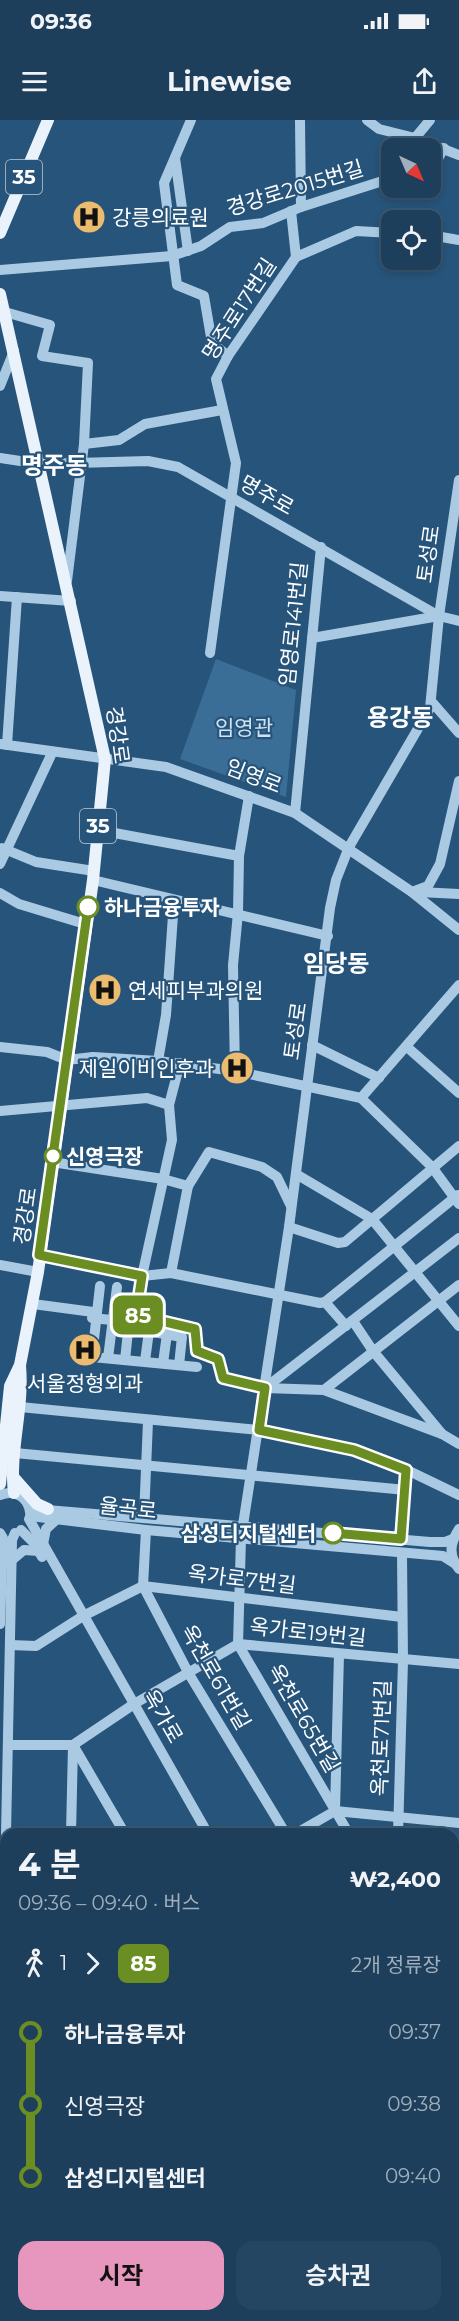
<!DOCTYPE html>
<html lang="ko">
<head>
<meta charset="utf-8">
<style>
	body { margin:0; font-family:Montserrat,"Noto Sans KR",sans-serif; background:#254662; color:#f1f3f6; height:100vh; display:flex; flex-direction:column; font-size:22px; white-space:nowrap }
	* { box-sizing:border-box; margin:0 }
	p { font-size:20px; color:#a0afbb }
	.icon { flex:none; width:33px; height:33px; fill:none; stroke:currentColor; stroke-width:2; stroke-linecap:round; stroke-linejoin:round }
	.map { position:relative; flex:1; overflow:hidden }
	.panel { position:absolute; left:0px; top:1708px; width:459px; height:494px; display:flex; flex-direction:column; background:#1d3f5c; border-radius:18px 18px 0 0; box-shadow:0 3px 9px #0003,0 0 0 2px #3b5872 }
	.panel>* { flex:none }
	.badge { padding:0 12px; border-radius:9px; font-size:21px; line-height:39px }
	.needle { width:39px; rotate:136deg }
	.buttons { position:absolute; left:381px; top:18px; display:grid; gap:12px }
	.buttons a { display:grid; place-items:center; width:60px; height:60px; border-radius:12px; background:#1d3f5c; box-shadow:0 3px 9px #0003,0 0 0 2px #3b5872; font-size:30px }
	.map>.badge { position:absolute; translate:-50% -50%; box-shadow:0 0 0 3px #fff }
	.legs { display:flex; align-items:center; gap:9px; height:66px; padding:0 18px; font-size:20px }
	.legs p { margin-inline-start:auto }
	.overview { display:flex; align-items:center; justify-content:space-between; height:102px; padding:0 18px }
	h1 { font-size:33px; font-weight:700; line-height:45px }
	.primary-button { display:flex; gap:12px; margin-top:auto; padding:12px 18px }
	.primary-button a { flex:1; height:69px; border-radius:18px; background:#e797bd; color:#111; font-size:24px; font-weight:700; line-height:69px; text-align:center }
	.primary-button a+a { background:#254662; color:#f1f3f6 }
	ul { padding:0 18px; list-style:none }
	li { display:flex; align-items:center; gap:21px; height:72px; font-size:22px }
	li i { display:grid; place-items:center; width:9px; height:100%; margin:0 8px; background:currentColor }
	li i::after { content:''; width:15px; height:15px; margin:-8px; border:4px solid; border-radius:50%; background:#1d3f5c }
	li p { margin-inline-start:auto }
	li:first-child i { background:linear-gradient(#0000 50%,currentColor 0) }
	li:last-child i { background:linear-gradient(currentColor 50%,#0000 0) }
	.status { display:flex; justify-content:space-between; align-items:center; height:42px; padding:0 30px; background:#1d3f5c; direction:ltr }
	.status svg { height:16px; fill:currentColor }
	header { display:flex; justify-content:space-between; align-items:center; height:78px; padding:0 18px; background:#1d3f5c; font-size:27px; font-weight:700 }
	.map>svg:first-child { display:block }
</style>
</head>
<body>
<div class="status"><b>09:36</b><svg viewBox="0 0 49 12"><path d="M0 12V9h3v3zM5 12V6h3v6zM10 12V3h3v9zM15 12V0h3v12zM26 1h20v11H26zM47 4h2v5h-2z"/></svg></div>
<header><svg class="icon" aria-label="menu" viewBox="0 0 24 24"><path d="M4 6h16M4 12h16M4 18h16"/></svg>Linewise<svg class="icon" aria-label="share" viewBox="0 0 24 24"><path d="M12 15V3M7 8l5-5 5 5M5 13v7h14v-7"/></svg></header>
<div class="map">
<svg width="459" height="2201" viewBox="0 0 459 2201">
	<rect width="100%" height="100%" fill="#27547a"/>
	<path fill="#3b6e97" d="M216,539L296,570L286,677L180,639Z"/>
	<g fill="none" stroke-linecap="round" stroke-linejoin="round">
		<g stroke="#aacae3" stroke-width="10">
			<path d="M191,0L164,63L177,165L204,176L212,223L228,236"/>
			<path d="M300,0L301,87"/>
			<path d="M367,0L379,9L415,18L459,35"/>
			<path d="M415,18L430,0"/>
			<path d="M175,38L188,131"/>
			<path d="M430,44L436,42L444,28"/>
			<path d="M430,115L459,120"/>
			<path d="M296,137L356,111L392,113"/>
			<path d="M0,150L172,136L201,126L230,107L263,103L301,87L392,58"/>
			<path d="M5,192L50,205L42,236L88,243L84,324L67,461"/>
			<path d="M0,266L14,231"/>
			<path d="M84,324L119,320L145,304L222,290"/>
			<path d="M0,338L40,344L148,341L178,347L439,496L459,501"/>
			<path d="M0,476L71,481"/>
			<path d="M312,518L439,496"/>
			<path d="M210,533L236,343L216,259L228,236L296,137L291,91"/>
			<path d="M431,581L459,613"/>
			<path d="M0,624L166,647L295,693L412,772L459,810"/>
			<path d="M7,625L17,477"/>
			<path d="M295,693L321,427"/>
			<path d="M98,710L239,736"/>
			<path d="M2,728L36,742L94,751"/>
			<path d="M0,744L52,633"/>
			<path d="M93,760L328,816"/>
			<path d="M412,772L428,766L440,744L459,661"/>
			<path d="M419,772L459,774"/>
			<path d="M0,773L19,784L85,804"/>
			<path d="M312,925L379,958"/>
			<path d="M0,927L47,932L67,940L93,937L158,941L235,951L361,978L432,1047L459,1084"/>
			<path d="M407,927L459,973"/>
			<path d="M158,941L166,895L174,781"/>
			<path d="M180,943L169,985L172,1020L142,1156L136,1195L195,1209L197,1231L218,1239L223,1258L265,1268L324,1270L442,1314L459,1324"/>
			<path d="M235,951L233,845L238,793L239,736L249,676"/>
			<path d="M361,978L459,865"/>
			<path d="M0,991L147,978L169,985"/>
			<path d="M52,1042L163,1059L188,1066L171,1153"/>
			<path d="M296,1054L372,1099L459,1206"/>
			<path d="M188,1066L209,1032L262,1047L277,1057L291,1086"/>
			<path d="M289,1107L338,1123L345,1122L459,1026"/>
			<path d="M39,1135L142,1156L171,1153L320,1183L325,1182L458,1075"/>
			<path d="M0,1145L38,1152"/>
			<path d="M100,1166L92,1237L197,1247"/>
			<path d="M325,1182L346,1206"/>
			<path d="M33,1184L93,1192L92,1198L131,1202L130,1208L182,1217L179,1245"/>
			<path d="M353,1201L373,1231L442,1314"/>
			<path d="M108,1238L117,1167"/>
			<path d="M125,1240L129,1202"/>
			<path d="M145,1241L149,1211"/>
			<path d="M163,1243L167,1214"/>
			<path d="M265,1268L459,1118"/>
			<path d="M324,1270L459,1165"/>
			<path d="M20,1287L259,1310L354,1330L407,1350L459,1375"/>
			<path d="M15,1333L406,1370"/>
			<path d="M0,1375C15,1369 28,1377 30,1392"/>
			<path d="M29,1386L35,1389L430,1422H445L453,1419"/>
			<path d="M30,1396L146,1410L443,1436L454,1443"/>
			<path d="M144,1397L148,1301"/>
			<path d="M29,1399L208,1714"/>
			<path d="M459,1409C450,1423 448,1435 459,1449"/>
			<path d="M21,1410L33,1422L42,1437"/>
			<path d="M146,1410L143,1466L189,1554L286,1714"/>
			<path d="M0,1413L3,1418L0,1504"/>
			<path d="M401,1419L407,1350"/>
			<path d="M43,1424L46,1409L57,1399"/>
			<path d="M12,1440L24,1430L39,1431"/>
			<path d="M10,1525L36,1526L83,1496L143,1466L402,1497"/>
			<path d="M8,1625H73L134,1584L238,1524L459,1544"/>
			<path d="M73,1625L125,1714"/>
			<path d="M335,1690L339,1534"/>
			<path d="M6,1714L12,1420L15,1413"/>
			<path d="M71,1714L73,1625"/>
			<path d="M295,1714L335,1691L459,1703"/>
			<path d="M349,1714L238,1524L241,1418L289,1107L330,788L336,760L349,727L430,588L439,496L459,360"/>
			<path d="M398,1714L403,1541L402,1434"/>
			<path d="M0,1804L5,1789L6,1736"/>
			<path d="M453,1856L459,1857"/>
			<path d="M0,1931H6"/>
			<path d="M0,2017H6"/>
			<path d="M453,2070L459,2061"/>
			<path d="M0,2075L6,2083"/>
			<path d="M453,2094L459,2081"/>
			<path d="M0,2117L6,2116"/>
			<path d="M453,2151L459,2171"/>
			<path d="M0,2186H6"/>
			<path d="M75,2196V2201"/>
			<path d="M166,2196V2201"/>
			<path d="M345,2196L353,2201"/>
			<path d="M131,2201V2196"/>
			<path d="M244,2201V2196"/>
			<path d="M319,2201L322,2196"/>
			<path d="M398,2201L402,2196"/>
		</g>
		<g stroke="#eaf3fc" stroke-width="12">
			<path d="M0,113L48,0"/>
			<path d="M0,174L105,639L93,760L38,1152L20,1245L10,1266L0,1364"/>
			<path d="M14,1358L37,1384L48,1389"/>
			<path d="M14,1373C9,1331 24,1288 20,1246"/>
		</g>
	</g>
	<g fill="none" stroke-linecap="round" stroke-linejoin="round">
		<defs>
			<path id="line-1" d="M88,787L39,1135L142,1156L136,1195L195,1209L197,1231L218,1239L223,1258L265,1268L259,1310L354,1330L406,1350L401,1419L333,1413"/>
		</defs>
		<use href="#line-1" stroke="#fff" stroke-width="14"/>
		<use href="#line-1" stroke="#6b8e23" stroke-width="9"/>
	</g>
	<defs>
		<symbol id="hospital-disc" viewBox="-11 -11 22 22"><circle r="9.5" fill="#ebbb70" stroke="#27547a"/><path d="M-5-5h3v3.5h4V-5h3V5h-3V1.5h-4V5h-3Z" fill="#111"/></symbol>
	</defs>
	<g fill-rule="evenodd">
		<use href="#hospital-disc" x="70" y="78" width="38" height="38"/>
		<use href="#hospital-disc" x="86" y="851" width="38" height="38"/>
		<use href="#hospital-disc" x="218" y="929" width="38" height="38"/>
		<use href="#hospital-disc" x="66" y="1211" width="38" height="38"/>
	</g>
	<g fill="#fff" stroke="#6b8e23" stroke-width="3">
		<circle cx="88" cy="787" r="10"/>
		<circle cx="53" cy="1036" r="8"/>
		<circle cx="333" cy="1413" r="10"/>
	</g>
	<g text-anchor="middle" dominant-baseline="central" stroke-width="4.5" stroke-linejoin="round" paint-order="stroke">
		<g fill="#27547a" stroke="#beccd7" stroke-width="1.5">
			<rect x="6" y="40" width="36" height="34" rx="4.5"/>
			<rect x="80" y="689" width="36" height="34" rx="4.5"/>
		</g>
		<g font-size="20" font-weight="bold" fill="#fff">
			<text x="24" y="57">35</text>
			<text x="98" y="706">35</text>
		</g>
		<g font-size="21" fill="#fff" stroke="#27547a">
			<text transform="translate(295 68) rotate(-17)">경강로2015번길</text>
			<text transform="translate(239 189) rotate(-57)">명주로17번길</text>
			<text transform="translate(267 375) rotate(29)">명주로</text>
			<text transform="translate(428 434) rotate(-82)">토성로</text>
			<text transform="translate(293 504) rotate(-84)">임영로141번길</text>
			<text transform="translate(118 615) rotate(82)">경강로</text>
			<text transform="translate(254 656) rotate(21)">임영로</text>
			<text transform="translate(295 911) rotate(-82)">토성로</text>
			<text transform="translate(25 1096) rotate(-82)">경강로</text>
			<text transform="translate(128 1388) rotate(6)">율곡로</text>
			<text transform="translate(242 1459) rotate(7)">옥가로7번길</text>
			<text transform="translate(308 1512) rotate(6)">옥가로19번길</text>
			<text transform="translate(216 1557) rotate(60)">옥천로61번길</text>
			<text transform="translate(163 1596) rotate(60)">옥가로</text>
			<text transform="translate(304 1598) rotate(60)">옥천로65번길</text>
			<text transform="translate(381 1618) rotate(-88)">옥천로71번길</text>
		</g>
		<g font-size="21" fill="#fff" stroke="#27547a" text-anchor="start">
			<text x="112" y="97">강릉의료원</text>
			<text x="128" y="870">연세피부과의원</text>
			<text x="214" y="948" text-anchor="end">제일이비인후과</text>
			<text x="85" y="1263" text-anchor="middle">서울정형외과</text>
		</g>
		<g font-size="21" fill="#cde2f3" stroke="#27547a">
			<text x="244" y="607">임영관</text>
		</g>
		<g font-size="21" font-weight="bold" fill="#fff" stroke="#27547a" text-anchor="start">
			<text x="104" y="787">하나금융투자</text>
			<text x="66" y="1036">신영극장</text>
			<text x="316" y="1413" text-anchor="end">삼성디지털센터</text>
		</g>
		<g font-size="24" font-weight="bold" fill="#fff" stroke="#27547a">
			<text x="54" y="345">명주동</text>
			<text x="400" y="597">용강동</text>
			<text x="336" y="843">임당동</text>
		</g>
	</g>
</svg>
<div class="buttons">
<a><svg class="needle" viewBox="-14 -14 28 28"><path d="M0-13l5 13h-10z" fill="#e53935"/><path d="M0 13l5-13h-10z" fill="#a0afbb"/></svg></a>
<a><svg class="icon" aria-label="locate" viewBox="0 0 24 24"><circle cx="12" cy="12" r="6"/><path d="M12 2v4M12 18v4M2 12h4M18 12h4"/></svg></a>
</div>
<b class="badge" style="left:138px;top:1195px;background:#6b8e23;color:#fff">85</b>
<section class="panel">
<div class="overview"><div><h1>4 분</h1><p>09:36 – 09:40 · 버스</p></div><b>₩2,400</b></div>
<div class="legs"><svg class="icon" aria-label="walk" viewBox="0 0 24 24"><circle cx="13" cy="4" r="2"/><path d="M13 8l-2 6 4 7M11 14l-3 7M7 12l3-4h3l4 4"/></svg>1<svg class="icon" aria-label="forward" viewBox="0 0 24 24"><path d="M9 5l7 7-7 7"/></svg><b class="badge" style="background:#6b8e23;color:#fff">85</b><p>2개 정류장</p></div>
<ul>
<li><i style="color:#6b8e23"></i><b>하나금융투자</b><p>09:37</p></li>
<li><i style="color:#6b8e23"></i><span>신영극장</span><p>09:38</p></li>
<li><i style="color:#6b8e23"></i><b>삼성디지털센터</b><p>09:40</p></li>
</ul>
<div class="primary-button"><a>시작</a><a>승차권</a></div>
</section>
</div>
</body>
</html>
